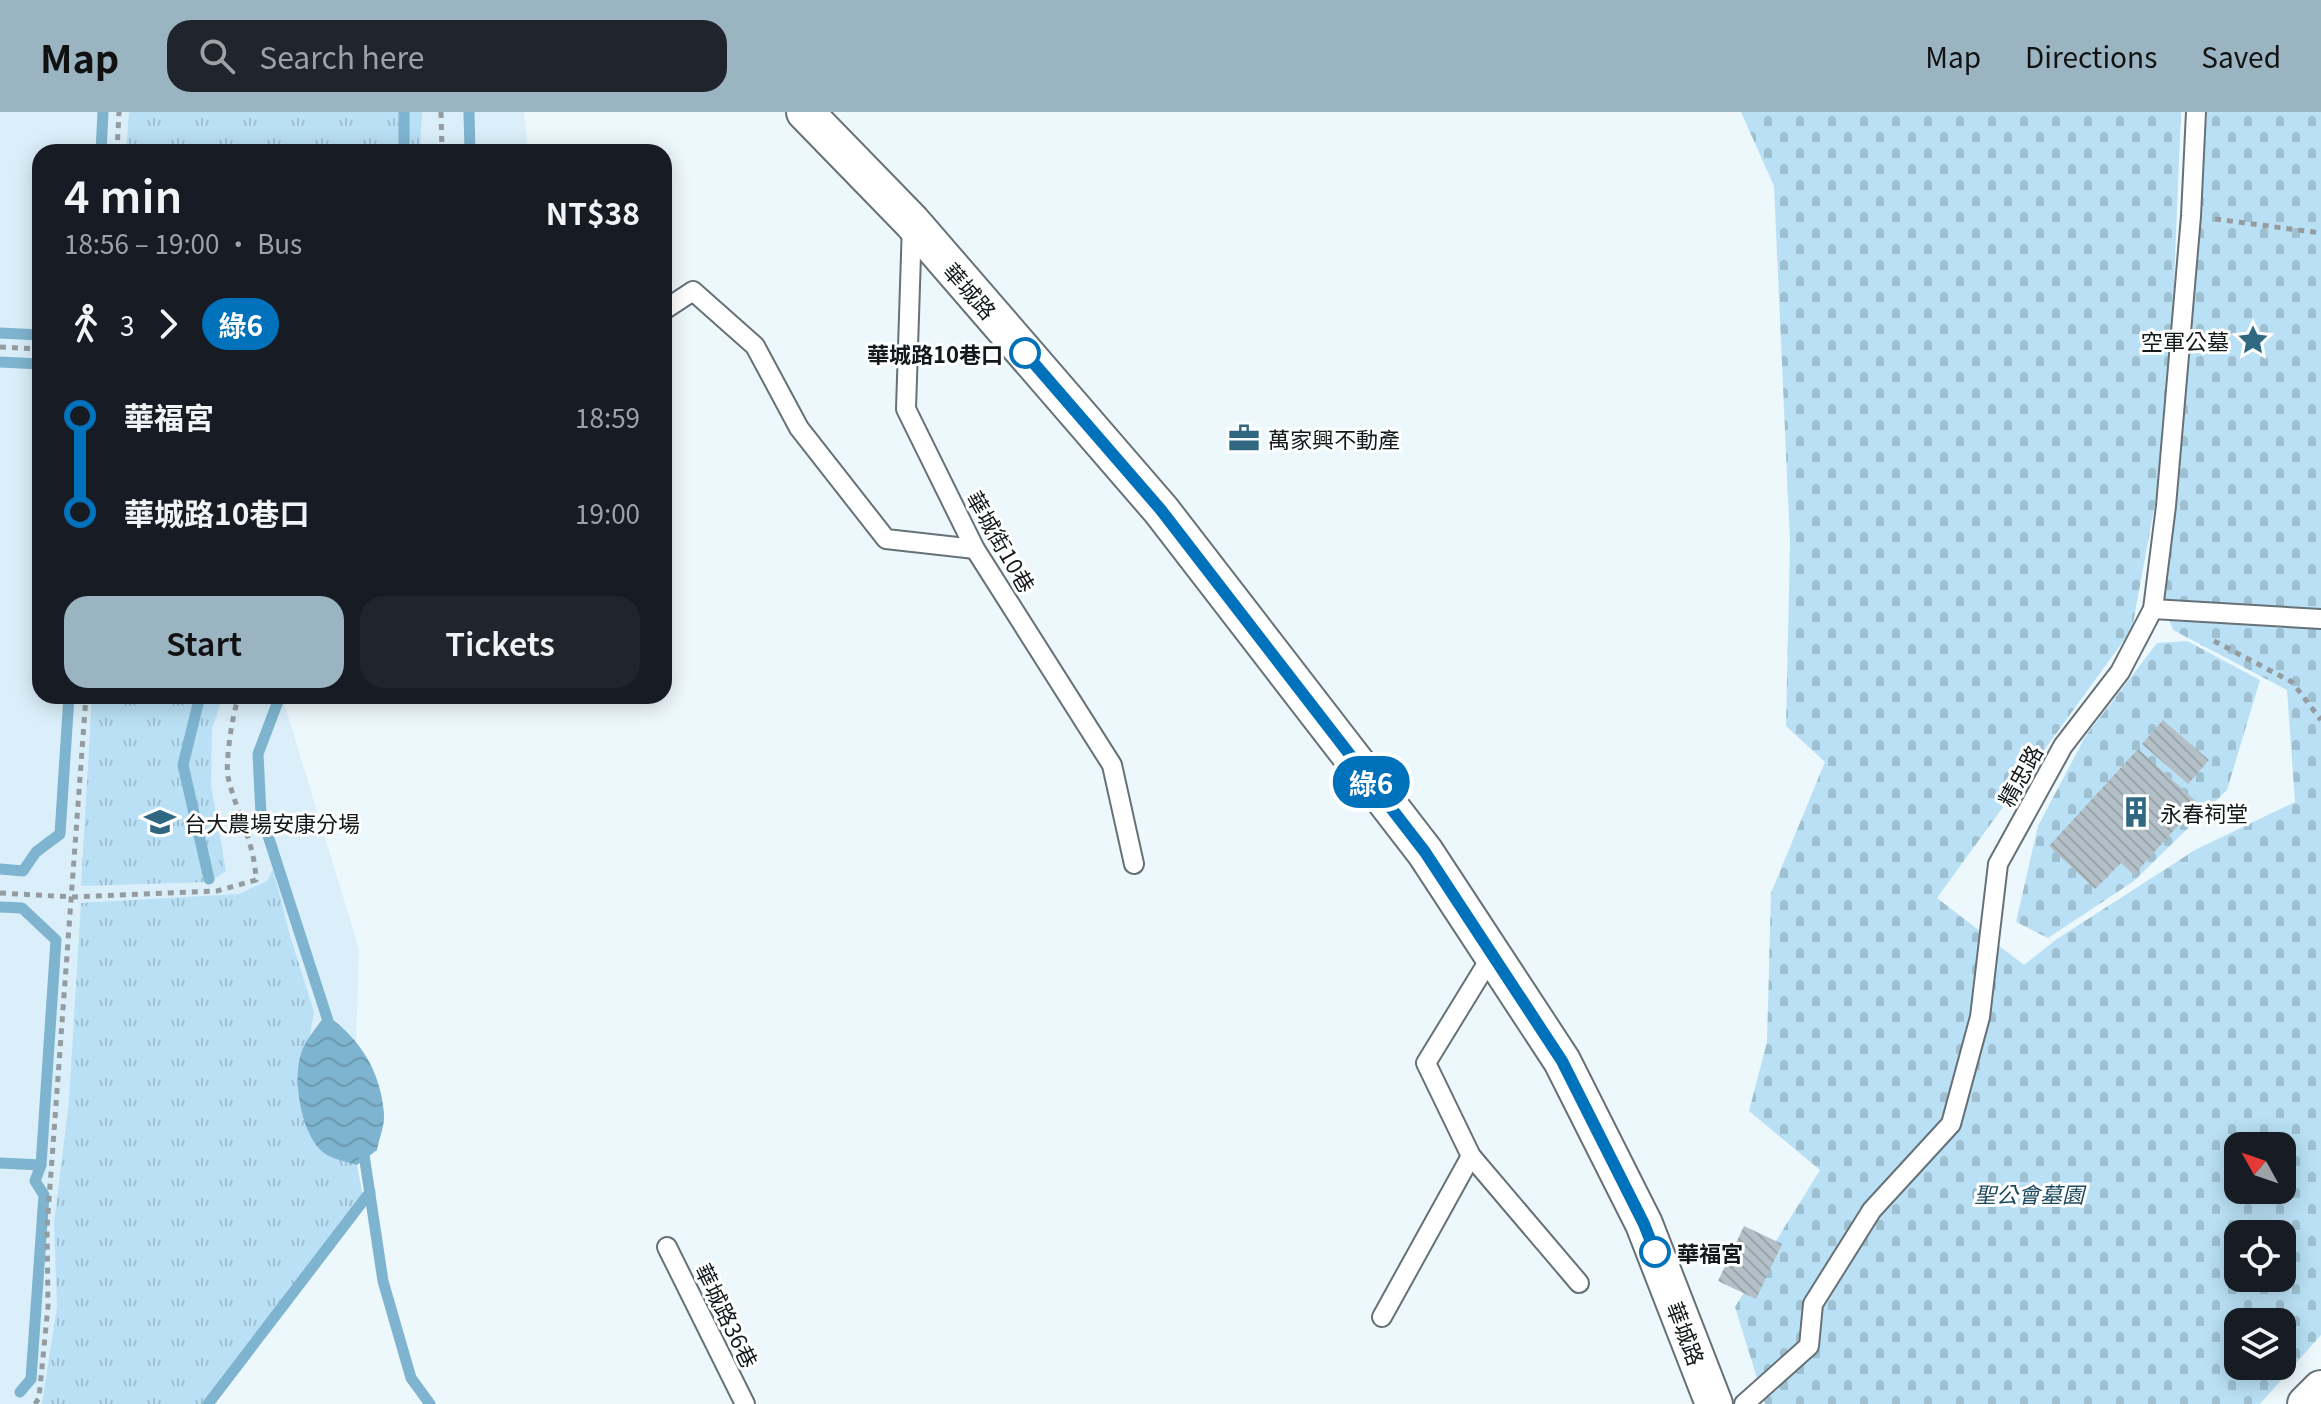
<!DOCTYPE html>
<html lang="en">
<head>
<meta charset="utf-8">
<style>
	body { margin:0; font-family:Georgia,"Noto Sans TC",serif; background:#20242c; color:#f1f3f6; height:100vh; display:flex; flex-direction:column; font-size:30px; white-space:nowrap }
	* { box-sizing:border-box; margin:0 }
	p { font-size:26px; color:#9ea1a6 }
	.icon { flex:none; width:44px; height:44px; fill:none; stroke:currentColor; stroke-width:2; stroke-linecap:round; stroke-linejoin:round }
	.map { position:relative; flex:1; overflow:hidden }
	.details { position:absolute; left:32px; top:32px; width:640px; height:560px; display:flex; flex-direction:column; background:#171b24; border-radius:24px; box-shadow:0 4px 20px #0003 }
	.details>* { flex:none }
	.badge { padding:0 16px; border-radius:26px; font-size:28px; line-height:52px }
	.needle { width:52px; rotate:310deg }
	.fabs { position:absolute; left:2224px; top:1020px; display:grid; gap:16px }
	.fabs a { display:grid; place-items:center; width:72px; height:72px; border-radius:16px; background:#171b24; box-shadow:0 4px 20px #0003; font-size:40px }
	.map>.badge { position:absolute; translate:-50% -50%; box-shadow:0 0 0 4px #fff }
	.legs { display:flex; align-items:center; gap:12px; height:88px; padding:0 32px; font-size:26px }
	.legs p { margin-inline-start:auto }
	.head { display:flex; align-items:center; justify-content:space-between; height:136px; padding:0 32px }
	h1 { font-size:44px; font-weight:600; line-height:60px }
	.action { display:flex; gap:16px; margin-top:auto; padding:16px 32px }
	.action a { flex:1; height:92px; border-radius:24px; background:#9ab4c2; color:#111; font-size:32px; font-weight:600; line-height:92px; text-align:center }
	.action a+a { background:#20242c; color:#f1f3f6 }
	ul { padding:0 32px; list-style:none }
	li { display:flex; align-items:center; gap:28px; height:96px; font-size:30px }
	li i { display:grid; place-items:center; width:12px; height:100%; margin:0 10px; background:currentColor }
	li i::after { content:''; width:20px; height:20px; margin:-10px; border:6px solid; border-radius:50%; background:#171b24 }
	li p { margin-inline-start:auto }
	li:first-child i { background:linear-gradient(#0000 50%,currentColor 0) }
	li:last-child i { background:linear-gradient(currentColor 50%,#0000 0) }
	header { display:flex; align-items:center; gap:48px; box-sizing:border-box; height:112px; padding:0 40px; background:#9ab4c2; color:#111 }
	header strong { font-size:38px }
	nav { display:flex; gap:44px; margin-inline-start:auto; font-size:28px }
	.search { width:560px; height:72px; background:#20242c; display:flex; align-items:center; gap:20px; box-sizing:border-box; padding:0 28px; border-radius:24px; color:#9ea1a6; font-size:30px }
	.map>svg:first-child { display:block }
</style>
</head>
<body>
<header>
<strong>Map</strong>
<div class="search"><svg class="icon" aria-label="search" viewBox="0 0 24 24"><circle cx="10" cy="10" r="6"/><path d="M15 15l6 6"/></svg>Search here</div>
<nav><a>Map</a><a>Directions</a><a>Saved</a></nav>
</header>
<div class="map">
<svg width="2321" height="1292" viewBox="0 0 2321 1292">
	<defs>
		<pattern id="grass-tufts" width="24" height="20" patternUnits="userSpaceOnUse" patternTransform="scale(2)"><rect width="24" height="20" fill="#b9e0f5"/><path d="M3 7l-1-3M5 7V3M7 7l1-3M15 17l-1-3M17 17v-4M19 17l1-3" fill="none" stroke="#9ec0d1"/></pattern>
		<pattern id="cemetery-stones" width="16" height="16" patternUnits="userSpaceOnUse" patternTransform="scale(2)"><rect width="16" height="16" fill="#b9e0f5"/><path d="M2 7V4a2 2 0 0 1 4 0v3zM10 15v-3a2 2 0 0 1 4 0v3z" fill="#9ec0d1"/></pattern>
		<pattern id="water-waves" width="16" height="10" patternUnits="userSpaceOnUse" patternTransform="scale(2)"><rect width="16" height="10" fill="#7eb4cf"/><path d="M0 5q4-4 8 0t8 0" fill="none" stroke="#6c9ab1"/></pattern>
		<pattern id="building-back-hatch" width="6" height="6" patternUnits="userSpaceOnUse" patternTransform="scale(2)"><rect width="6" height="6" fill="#b3c0c7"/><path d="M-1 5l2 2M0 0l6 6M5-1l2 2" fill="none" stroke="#99a4aa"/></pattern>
	</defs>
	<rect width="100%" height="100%" fill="#edf8fd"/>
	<path fill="#daeffa" d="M0,0H524L528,40H40V584H282L359,837L352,1063L126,1292H0Z"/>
	<g fill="url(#grass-tufts)">
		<path d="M129,0H422L420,40H126Z"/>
		<path d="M92,584H223L212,617L211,673L226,759L209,770L81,774Z"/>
		<path d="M273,757L290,824L314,900L310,923L300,945L298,969L326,1043L357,1053L363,1084L205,1292H42L57,1195L54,1112L69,989L81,791L239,782L267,769Z"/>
	</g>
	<g fill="url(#cemetery-stones)" fill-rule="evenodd">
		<path d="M1741,0H2181L2173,196L2156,386L2132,517L1937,786L2024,853L2057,827L2195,738L2295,690L2287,578L2173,518L2164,491V455L2207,0H2321V1223L2260,1292H1765L1735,1195L1820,1058L1749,999L1767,930L1771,781L1825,650L1786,614L1790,430L1774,74ZM2238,1034H2282V1078H2238ZM2238,1122H2282V1166H2238ZM2238,1210H2282V1254H2238Z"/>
		<path d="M2187,529L2260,568L2227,678L2134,769L2048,826L2016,810L2038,714L2085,625L2157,531Z"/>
	</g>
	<path fill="url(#water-waves)" d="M326,903C360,926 381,960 384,1002C385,1013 379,1027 377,1038L357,1053C348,1050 336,1048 327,1043C302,1028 293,972 300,945C304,929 316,916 326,903Z"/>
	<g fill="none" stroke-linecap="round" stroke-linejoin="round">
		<g stroke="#7eb4cf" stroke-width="11">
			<path d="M404,0V40"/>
			<path d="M469,0L470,40"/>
			<path d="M101,40L103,0"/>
			<path d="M0,221L40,223"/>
			<path d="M0,250L40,252"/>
			<path d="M200,584L183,653L209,767"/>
			<path d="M280,584L258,642L261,702L330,915"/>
			<path d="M0,757L23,759L36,740L60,722L69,584"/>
			<path d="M0,795L22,796L56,828L41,1053L0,1051"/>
			<path d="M363,1036L383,1169L411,1266L430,1292"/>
			<path d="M20,1280L31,1267L44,1083L35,1069L41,1053"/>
			<path d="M208,1292L370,1080"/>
		</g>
	</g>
	<g fill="url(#building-back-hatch)">
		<path d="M2163,608L2209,648L2188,672L2142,632Z"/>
		<path d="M2138,637L2198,691L2134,763L2121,751L2095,777L2049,734Z"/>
		<path d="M1744,1114L1782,1132L1756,1187L1718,1169Z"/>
	</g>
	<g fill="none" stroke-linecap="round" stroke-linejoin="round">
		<defs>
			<g id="lane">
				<path d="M912,112L906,297L975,437L1112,653L1134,752"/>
				<path d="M664,198L693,179L755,234L799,316L886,427L975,437"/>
				<path d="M2153,497L2321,507"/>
				<path d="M1471,1044L1579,1171"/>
				<path d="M667,1135L745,1292"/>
				<path d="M1382,1205L1471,1044L1426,951L1491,845"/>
				<path d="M1744,1292L1809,1234L1813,1192L1872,1098L1951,1012L1980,905L1998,752L2063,634L2120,560L2153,497L2166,394L2191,104L2196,0"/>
			</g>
			<g id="street">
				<path d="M805,0L912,110L1161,398L1425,740L1562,949L1644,1112L1714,1292"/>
				<path d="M2306,1292L2321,1277"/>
			</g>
		</defs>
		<use href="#lane" stroke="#667178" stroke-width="22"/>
		<use href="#street" stroke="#667178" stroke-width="40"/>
		<g stroke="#949ca0" stroke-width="5" stroke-dasharray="6 6" stroke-linecap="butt">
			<path d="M441,0L442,40"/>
			<path d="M117,40L119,0"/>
			<path d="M2215,107L2321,121"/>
			<path d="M0,235L40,237"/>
			<path d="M2214,529L2292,570L2321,608"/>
			<path d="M0,781L73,785L217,779L256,768C255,731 236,700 228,665C225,649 233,599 239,584"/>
			<path d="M35,1292L39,1286L48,1194L47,1115L86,584"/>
		</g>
		<use href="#lane" stroke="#fff" stroke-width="18"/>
		<use href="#street" stroke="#fff" stroke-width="36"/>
	</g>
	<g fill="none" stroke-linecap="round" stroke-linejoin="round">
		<defs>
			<path id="line-1" d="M1025,241L1161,398L1425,740L1562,949L1644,1112L1655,1140"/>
		</defs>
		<use href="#line-1" stroke="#fff" stroke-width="18"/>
		<use href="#line-1" stroke="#0072bc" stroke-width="12"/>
	</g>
	<defs>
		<symbol id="sight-bare" viewBox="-9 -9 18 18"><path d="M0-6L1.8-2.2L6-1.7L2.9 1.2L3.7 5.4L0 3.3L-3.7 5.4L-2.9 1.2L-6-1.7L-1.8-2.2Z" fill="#306882" stroke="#fff" stroke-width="2.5" paint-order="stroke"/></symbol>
		<symbol id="office-bare" viewBox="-9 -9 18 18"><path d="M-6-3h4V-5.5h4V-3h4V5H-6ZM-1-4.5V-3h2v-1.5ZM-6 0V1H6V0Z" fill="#306882" stroke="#fff" stroke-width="2.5" paint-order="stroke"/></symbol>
		<symbol id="building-bare" viewBox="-9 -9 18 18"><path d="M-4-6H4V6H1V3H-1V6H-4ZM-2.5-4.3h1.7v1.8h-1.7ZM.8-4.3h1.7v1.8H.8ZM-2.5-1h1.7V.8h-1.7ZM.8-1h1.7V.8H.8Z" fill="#306882" stroke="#fff" stroke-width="2.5" paint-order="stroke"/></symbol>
		<symbol id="university-bare" viewBox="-9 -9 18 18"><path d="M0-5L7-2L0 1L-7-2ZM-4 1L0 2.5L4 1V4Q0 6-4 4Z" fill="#306882" stroke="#fff" stroke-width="2.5" paint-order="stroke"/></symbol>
	</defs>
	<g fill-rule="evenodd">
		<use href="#sight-bare" x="2231" y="206" width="44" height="44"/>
		<use href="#office-bare" x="1222" y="304" width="44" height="44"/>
		<use href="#building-bare" x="2114" y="678" width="44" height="44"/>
		<use href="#university-bare" x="138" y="688" width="44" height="44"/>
	</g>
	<g fill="#fff" stroke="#0072bc" stroke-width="4">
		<circle cx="1025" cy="241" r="14"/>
		<circle cx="1655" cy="1140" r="14"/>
	</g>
	<g text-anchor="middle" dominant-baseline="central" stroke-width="6" stroke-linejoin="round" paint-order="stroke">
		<g font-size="22" fill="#14191b" stroke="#fff">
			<text transform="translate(971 178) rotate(49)">華城路</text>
			<text transform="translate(1002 429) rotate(60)">華城街10巷</text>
			<text transform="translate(2019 663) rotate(-61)">精忠路</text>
			<text transform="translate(728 1203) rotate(64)">華城路36巷</text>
			<text transform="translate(1687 1221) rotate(69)">華城路</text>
		</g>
		<g font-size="22" fill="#14191b" stroke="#fff" text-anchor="start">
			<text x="2229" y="228" text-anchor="end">空軍公墓</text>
			<text x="1268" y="326">萬家興不動產</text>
			<text x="2160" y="700">永春祠堂</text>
			<text x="184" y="710">台大農場安康分場</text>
		</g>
		<g font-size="22" font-weight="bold" fill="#14191b" stroke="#fff" text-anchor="end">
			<text x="1003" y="241">華城路10巷口</text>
			<text x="1677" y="1140" text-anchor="start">華福宮</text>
		</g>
		<g font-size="22" font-style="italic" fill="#1d4a5e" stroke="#fff">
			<text x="2029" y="1081">聖公會墓園</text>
		</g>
	</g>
</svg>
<div class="fabs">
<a><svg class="needle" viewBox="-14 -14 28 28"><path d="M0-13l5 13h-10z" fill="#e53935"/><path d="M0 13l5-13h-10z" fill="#9ea1a6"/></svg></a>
<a><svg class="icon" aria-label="locate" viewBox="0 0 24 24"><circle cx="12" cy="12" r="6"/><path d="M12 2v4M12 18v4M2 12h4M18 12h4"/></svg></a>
<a><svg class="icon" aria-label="layers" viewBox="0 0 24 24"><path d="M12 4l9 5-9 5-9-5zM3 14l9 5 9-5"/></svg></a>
</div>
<b class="badge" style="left:1371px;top:670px;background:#0072bc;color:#fff">綠6</b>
<section class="details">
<div class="head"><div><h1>4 min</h1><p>18:56 – 19:00 · Bus</p></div><b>NT$38</b></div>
<div class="legs"><svg class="icon" aria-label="walk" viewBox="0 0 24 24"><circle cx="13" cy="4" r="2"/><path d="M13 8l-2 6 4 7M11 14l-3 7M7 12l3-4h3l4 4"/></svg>3<svg class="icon" aria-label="forward" viewBox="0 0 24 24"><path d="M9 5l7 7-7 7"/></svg><b class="badge" style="background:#0072bc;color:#fff">綠6</b></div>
<ul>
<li><i style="color:#0072bc"></i><b>華福宮</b><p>18:59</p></li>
<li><i style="color:#0072bc"></i><b>華城路10巷口</b><p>19:00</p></li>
</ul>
<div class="action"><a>Start</a><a>Tickets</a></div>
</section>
</div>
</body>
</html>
